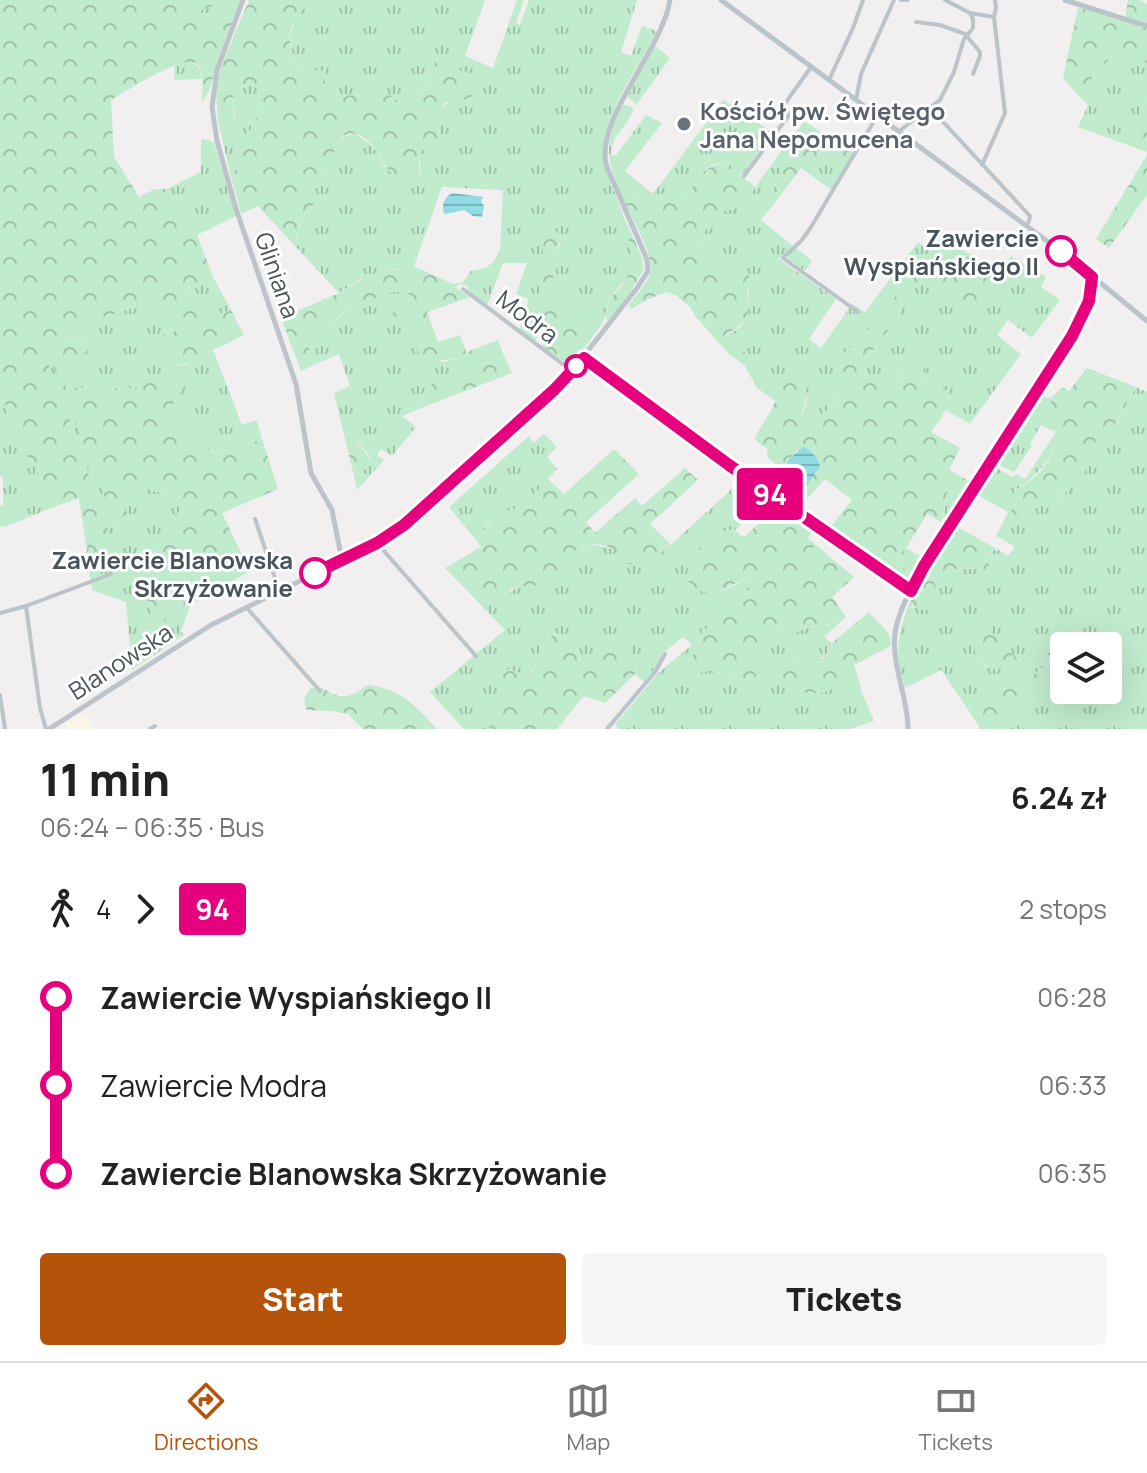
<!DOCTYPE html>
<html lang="en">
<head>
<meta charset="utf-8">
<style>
	body { margin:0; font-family:Manrope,sans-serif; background:#f6f6f6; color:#222; height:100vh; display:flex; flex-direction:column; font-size:30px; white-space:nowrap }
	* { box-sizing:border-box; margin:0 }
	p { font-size:26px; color:#767676 }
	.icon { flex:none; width:44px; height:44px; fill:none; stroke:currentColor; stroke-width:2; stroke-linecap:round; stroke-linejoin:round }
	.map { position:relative; height:729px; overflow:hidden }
	.sheet { display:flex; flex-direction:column; background:#fff; flex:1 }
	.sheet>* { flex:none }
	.badge { padding:0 16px; border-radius:6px; font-size:28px; line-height:52px }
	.buttons { position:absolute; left:1050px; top:632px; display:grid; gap:16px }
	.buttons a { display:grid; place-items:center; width:72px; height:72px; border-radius:8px; background:#fff; box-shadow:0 8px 32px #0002; font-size:40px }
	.map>.badge { position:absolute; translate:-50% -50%; box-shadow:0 0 0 4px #fff }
	.legs { display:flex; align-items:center; gap:12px; height:88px; padding:0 40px; font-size:26px }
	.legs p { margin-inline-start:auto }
	.headline { display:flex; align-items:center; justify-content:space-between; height:136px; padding:0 40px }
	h1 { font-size:44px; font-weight:800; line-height:60px }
	.primary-button { display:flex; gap:16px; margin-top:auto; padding:16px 40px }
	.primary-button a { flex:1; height:92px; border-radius:8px; background:#b45309; color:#fff; font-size:32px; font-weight:800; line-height:92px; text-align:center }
	.primary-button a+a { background:#f6f6f6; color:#222 }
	ul { padding:0 40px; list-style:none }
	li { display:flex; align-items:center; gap:28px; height:88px; font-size:30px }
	li i { display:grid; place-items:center; width:12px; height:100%; margin:0 10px; background:currentColor }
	li i::after { content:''; width:20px; height:20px; margin:-10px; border:6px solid; border-radius:50%; background:#fff }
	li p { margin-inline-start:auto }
	li:first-child i { background:linear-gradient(#0000 50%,currentColor 0) }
	li:last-child i { background:linear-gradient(currentColor 50%,#0000 0) }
	.tab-bar { display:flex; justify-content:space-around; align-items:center; height:112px; border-top:2px solid #e0e0e0; background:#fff; font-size:22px; color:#767676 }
	.tab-bar a { display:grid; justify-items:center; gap:4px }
	.tab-bar .current { color:#b45309 }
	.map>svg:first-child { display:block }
</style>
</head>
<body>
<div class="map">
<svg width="1147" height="729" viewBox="0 0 1147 729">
	<defs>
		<pattern id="grass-tufts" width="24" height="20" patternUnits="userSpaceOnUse" patternTransform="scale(2)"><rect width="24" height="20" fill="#c1ebcd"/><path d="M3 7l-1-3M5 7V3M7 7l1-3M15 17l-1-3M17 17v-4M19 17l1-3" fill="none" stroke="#9fc1a9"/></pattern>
		<pattern id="forest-crowns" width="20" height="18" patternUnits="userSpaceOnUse" patternTransform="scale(2)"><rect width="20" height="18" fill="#c1ebcd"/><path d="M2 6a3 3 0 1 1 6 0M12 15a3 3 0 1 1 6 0" fill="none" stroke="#9fc1a9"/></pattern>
		<pattern id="water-rules" width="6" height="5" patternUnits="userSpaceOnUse" patternTransform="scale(2)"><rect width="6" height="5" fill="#91dbe4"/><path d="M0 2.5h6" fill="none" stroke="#78b4bc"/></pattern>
	</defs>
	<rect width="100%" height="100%" fill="#f1efef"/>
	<path fill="#faf4e9" d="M85,712L96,729H68L65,724Z"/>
	<g fill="url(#grass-tufts)" fill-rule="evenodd">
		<path d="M227,0H241L232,22L216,15L195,12Z"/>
		<path d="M310,0H485L465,56L493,68L517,0H524L516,23L520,25L529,0H637L621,52L631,56L642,26L657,31C639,65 603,116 603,155C603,167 609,179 614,190C623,214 636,242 630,268C627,283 616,287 610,299C605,309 607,317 600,327L582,324L580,305L562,301L553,284V275L559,263L557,253L561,242L544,237L540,298L543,322L535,342L519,330L529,299L516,294L527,263H503L487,306L468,292L467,285H461L471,271L486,268L494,261L500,250L503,190L442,187L414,266L407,268L395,269L360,279L339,293L296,247L297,230L313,207L312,196L316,183L327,172L339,140L348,135L355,134C361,138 367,141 372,146C377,151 379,157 382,162C391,177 405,183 421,176L419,153C424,149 432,144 436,139C447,126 430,112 450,102L461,71L448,58H438C437,59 432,67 431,69C427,79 421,112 402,105C398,103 391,96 387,93C365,94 345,99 324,91L326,79L299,65L293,54L289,39L296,16Z"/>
		<path d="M654,45L670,58L637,104L628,98V96Z"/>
		<path d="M1116,56L1147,63V101L1140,109L1136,148L1078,127L1088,105L1077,94L1105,61L1111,57Z"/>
		<path d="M188,61C199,64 200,68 202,79L175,80L174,64Z"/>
		<path d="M246,84H256C270,110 244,134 237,158C233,170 236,185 236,197L218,122L235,118L233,94L235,88Z"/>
		<path d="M723,100L763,126C751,141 744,157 731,170H727L725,161C721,163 716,163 712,165C694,174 694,195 678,205L667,202H639L637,192L622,197C606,159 603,144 623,105H627L634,109C631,113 630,118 627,122C618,135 613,136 611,154L613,155H616L646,115L662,123L625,171L653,194Z"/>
		<path d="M201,139L209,140L214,143L236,216L197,235L167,189L201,172Z"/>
		<path d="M822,147L829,148L849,161L832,190L812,176L817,155Z"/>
		<path d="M771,165L779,168C781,183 768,184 777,200L761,220L793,246L779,259L836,299L809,339L821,348L852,304L865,312L918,242L931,251L943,235L952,242L936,264L930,263L922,267L875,319L842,381C841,402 818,423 798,426L806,404L807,394L798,375L784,381L761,372L746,353L717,340C724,336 735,332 741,326C753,313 747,291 749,275L713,261L707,257L703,249L697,246L696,242L715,218L724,211L734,209L751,193Z"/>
		<path d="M796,248L812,261L805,271L788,259L789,254Z"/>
		<path d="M1011,256L1046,277L1041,287L1060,300L1032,338L1008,320L997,335L1021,354L970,424L946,410L949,396L930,391L927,394H923L921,390L927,380L901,373L895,382L888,383L879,380L865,372L864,366L866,359L899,316L903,298L913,286L926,281L932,282L961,305L987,291Z"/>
		<path d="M214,279L231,310L209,318L203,299L187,286Z"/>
		<path d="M395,291L406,292L412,296V299L409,303L411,323L421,326L429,336L428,341L417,347L443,362L452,360L467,354V352L498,340L504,356L475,367L457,377L433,383L421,395L416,410L402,416L416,427L392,456L381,449L377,455L384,460L357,490L354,476L369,467L370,456L352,437L344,435L334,393L350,386L339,354L323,361C318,354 311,351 306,345L308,338L314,332L335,323L348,307L358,305L382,294Z"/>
		<path d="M139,305L152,311L167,312L186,318L187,324L184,328L161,336L160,349C183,380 187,359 213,350L242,425L257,420L262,439C248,444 219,462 207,449C203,444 200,437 196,431C178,425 172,420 174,399L185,386L159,380L139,390L123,387L100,391L86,387L66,391C58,365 73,360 92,347L90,339C81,336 73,340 64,336V329C89,319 115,316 139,305Z"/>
		<path d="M238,324L244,335L224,345L218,330Z"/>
		<path d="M46,344L117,525L122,529L125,496L133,487C148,486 155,495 172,492L185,500L179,512L171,519L159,547L149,558L141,563L172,607L191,604L181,631L184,635L132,670L126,602L92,590L86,544L103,569C122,562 118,549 110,535L65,406L41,348Z"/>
		<path d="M1136,387L1147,392V729H980L978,725L1030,695L1035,682L1064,667V690H1108V646H1075L1065,639L1035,650C1043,649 1047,654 1051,661L1034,674L967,708L941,670L905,688C895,657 896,640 907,609C915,606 923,608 932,606L938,595L934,581C947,565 966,568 985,570C988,560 986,553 997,549L1008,556L1015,547L996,536L1008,512L974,493L991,465L1013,477L1016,474L1025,479L1056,432L1041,425L1030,444L1032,446L1014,472L995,463V460L1037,392L1050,399L1053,407L1050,418L1060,429C1055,457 1037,476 1014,491L1030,506L1049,502L1062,496L1082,474L1094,454L1095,442L1116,423ZM986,622L994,635L1017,660L986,668L975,656L976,645Z"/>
		<path d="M0,388L4,397L8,426L59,505L7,526L0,527V506L3,505V478L0,476Z"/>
		<path d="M544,434L557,447L547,457L557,469L523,507L505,513L488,525L476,540L449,507L529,436L533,443Z"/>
		<path d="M744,478L770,496L735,530C721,531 705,544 696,555L709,594C715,592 722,591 729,588C740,583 748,576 761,579L760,583L723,606L709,626L698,637L694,654L682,671V682L702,672L717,673L752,681L760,671L754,650L759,636L769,631L797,632L809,627L830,624L846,617L824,637L832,643C828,664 808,661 791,659L819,693L845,683L859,685L874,721L850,729H619L615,725L657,674L692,645L683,637L663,653L654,670L644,682L635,674L637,669L632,658L596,663L586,667L579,664L580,650L555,633C542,641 537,656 534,670C525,675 518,674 510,669L500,699L503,706L489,729H464L430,692L505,630L479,603L489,596L494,603C516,591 513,583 542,585L573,552L591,544L617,550L625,559L641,564L665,550Z"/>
		<path d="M973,483L947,525L942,522L948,491L952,488Z"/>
		<path d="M816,545L829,556L814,566L804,561L802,555L811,551Z"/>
		<path d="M906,548L925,559L916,575L897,565L898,556Z"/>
	</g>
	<g fill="url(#forest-crowns)" fill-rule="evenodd">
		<path d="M0,0H227L197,12L216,15L232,22C227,36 221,51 216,65C212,79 212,90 202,101C202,92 205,71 197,64C183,53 126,92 111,100L114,157L139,197L155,189H167L197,235L214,279L187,287L203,299L209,317L231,310L238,324L219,330L224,345C218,348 212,350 206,353C192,360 179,373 166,357C161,351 159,347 158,340L161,336L184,328L187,321L186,318L167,312L152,311L139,305C115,316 89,319 64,329V336C73,340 81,336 91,340L92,348C73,360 58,365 67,390L96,386L100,391L123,387L139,390L148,381L176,380L186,386L174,399C172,420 178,425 196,431C200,437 203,444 207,449C219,462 248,444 262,439L278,489L222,513L250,571L191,604L172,607L165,621L158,626L137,571L141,563L150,558L159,547L171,519L179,512L184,500L172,492C155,495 148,486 133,487L125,496V526L121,529L112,516L45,345L42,348L65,406L110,535C118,548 122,563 103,569L86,544L79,498L59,505L8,426L4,397L0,388Z"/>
		<path d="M249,0H310C298,18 284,27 292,51C294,57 297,64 302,67C309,72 317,68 326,72L324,91C345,99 365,94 387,93C391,96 398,103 402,105C421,112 427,80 431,69C432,67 437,60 438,58H448L461,71C471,71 476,76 481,84C471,103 463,99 445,103C436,115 445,130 435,141C431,145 424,149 419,153V167L421,177C381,193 385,140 355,134C335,130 335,159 328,170C325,175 318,179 316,184C311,192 315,201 312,208C309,216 301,221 298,229C296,234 296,241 296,247L258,206L241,214C236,196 232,174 237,156C245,134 270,109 256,84H246L235,88C230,100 237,113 232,125L218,122L216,90L220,69Z"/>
		<path d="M1128,0H1139L1147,4V63L1116,56L1111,57L1077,94L1063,78L1078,7L1125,19Z"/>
		<path d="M1147,101V152L1136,148L1140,109Z"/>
		<path d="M804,121L854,153L849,161L829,148L822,147L817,155L812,176L801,168L777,200C768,184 781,183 779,168L771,165Z"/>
		<path d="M763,126L773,133L741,176L755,186L747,198L734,209L724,211L715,218L696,242L697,246L703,249L708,258L713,261L749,275L751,286L747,290C753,323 742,324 718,340L746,353L761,372L784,381L791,375H798L807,393L799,426C816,422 839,405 841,386C843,378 841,368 840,359L859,336L864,337L875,319L922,267L927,263L936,264L952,242L998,274C986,293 986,302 961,305L932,282L926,281L913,286L903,298L899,316L866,359L864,366L865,372C875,378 884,383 895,382C902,374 907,362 919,362C930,370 928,379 921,390L923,393C929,394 935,388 941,387L948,391C951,408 940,419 931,432L960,448L949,470L973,483L952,488L948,491L941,522L927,514L906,548L898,556L897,565L916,575L909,587L828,530L852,500L825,479L798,509L773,492L788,474L768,458L767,448L762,446L755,439C758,429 771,414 775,401L757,388L745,366L729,354L696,317L690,307L677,296L667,292C655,296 643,301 632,309L628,306C636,295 650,281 651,268C652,253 629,212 622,197L621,192L623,189H636L639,202H644L653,194H662L667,202L678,205C690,198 690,189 698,178C705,168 715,165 726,161L727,170L731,169C744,156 751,141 763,126ZM799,449L800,483L786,464L789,459Z"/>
		<path d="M1147,155V195L1109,248L1096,239Z"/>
		<path d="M625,219L641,255L644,269L629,294L609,321L606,319C607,310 607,301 614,294C619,288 618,291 623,284C637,265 629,241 625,219Z"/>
		<path d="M552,231L557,232L561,236L557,253L559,263L553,275V284L562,301L580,305L583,324L600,327L570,367L542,346L551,325L543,322L540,298V282L544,237L548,232Z"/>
		<path d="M414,266L453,284L462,282L455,287L470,297L427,312L438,342L460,335L467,354C449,363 436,361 418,353L417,347L428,341L429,336C415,319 409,326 393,315L394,307L409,303L412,299V296C393,284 376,300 358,305C351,307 352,305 346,309C341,312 339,319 334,323C322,331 311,328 306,345C311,351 318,354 323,361L301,371L281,318L339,293L369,275Z"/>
		<path d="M504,356L512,373L416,410L421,395L433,383L457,377L475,367Z"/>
		<path d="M1087,368L1136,387L1109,435L1095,442C1095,443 1094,454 1094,455C1088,471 1066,496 1050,502C1035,507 1034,502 1022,516L1012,514C1006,488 1022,489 1037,475C1049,463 1057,445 1060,429L1051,425C1049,416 1053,408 1050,399L1062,387L1069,391Z"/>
		<path d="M344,435L352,437L372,461L369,467L354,476Z"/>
		<path d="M614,449L639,474L586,522L595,533L635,498L642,506L685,468L698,480L650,524L670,544L665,550L641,564H627C621,552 607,543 592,544C587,544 578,550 573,552C572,564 570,567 562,576C547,591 530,581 510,590L502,608L497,607L489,596L479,603L445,568L481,547L476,540C488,526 503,508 523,507L548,479L564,494Z"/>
		<path d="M780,504L815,527L808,538L816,545L811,551L803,555L804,561L814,566L829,556L854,577L832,597L846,617L830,624L809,627L797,632L769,631L759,636L754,650L761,671L752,681L717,673L702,672L682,682L680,678L682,671L694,654L698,637L709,626L723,606L760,583L761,580C739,571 718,604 697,589C694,588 689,583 688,580C681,564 718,526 734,530C735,530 743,537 744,537Z"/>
		<path d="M954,525L997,549L991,551L988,555L989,566L985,570C966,568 947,565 934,581L938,595L932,607L926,611L913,606L907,609L921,578Z"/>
		<path d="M869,612C878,624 892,630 891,646L854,665L861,687C838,678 837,692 818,693C806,694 782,689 776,678C772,671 777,665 781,660L822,659C828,655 831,651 832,643Z"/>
		<path d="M981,620L986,622L994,635L1018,660C994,671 994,675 975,656L976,629Z"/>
		<path d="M556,633L564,635L567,640L577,643L580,650L579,664L587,667C601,660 609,647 625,645L633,651L632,658L637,669L635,674L605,703L584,696L557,729H489L503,706C497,694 497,681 503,669C515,669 520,677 534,671C537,656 542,641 556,633Z"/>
		<path d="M1050,637L1065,639L1075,645L1064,646V667L1035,682L1030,695L978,725L967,708L1034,674L1051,661C1048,652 1042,649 1032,650Z"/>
		<path d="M368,685C402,689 414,705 437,729H363L348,714L332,711L307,710C302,702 305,694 311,688C326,686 324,691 336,695C348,700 359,691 368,685Z"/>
	</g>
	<g fill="url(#water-rules)">
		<path d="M452,193L483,197L481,201L484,206L482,217L473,216L464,210L446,214L444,213C441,204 445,197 452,193Z"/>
		<path d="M803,447C811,450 818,458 820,466L804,490L796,477L785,467L789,459Z"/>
	</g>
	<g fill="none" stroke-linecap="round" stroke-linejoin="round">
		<g stroke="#bbc4ca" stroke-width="4">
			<path d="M901,0H908"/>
			<path d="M945,0L970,13L994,17"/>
			<path d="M916,22L940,25L965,34L980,52V56L973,74"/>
			<path d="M829,80L853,28L863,0"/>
			<path d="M856,100L861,74L894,0"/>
			<path d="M932,107L934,112L1030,216L1029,221L1026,226"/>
			<path d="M898,132L940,100L954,72L964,39L973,28V19L970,13"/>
			<path d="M982,165L1005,113L994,17L996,8L995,0"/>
			<path d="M744,176L789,115L784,105L811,67"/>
			<path d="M463,289L572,371"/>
			<path d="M858,312L783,258L802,240L811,227L877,116"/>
			<path d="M584,358L729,465L911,591"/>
			<path d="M255,519L279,590"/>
			<path d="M377,543L476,656"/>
			<path d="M26,606L40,708L46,729"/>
			<path d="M247,608L320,691"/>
			<path d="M0,613L26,606L111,574"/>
			<path d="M0,695L5,729"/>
			<path d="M150,729L155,726"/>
			<path d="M607,729L655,672L665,654"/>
		</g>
		<g stroke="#bbc4ca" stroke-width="5">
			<path d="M243,0L217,70L212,107L217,141L236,209L296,384L311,473L332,510L342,560"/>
			<path d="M721,0L1070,258L1147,321"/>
			<path d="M1065,0L1147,26"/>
			<path d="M49,729L211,625L377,543L404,525L538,404L572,371L637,288L648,271L647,260C638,237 627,215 618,192C614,183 609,174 606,164C596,118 663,48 670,0"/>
			<path d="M908,729C908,696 891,666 895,633C901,595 936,548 957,515C998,450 1042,386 1081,320L1089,301L1092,278"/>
		</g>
	</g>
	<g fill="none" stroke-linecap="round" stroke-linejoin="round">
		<defs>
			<path id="line-1" d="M315,573L377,543L404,525L554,390L584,358L729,465L911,591L924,566L1072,336L1089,301L1092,277L1061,251"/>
		</defs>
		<use href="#line-1" stroke="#fff" stroke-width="18"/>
		<use href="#line-1" stroke="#e6007e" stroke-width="12"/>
	</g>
	<circle fill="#6b7280" stroke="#fff" stroke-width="3" cx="684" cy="124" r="8"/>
	<g fill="#fff" stroke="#e6007e" stroke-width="4">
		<circle cx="1061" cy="251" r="14"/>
		<circle cx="576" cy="366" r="10"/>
		<circle cx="315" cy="573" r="14"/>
	</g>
	<g text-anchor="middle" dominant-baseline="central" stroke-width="6" stroke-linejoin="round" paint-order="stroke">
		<g font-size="24" font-weight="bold" fill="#5b616d" stroke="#fff" text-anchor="start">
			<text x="700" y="110">Kościół pw. Świętego<tspan x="700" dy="28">Jana Nepomucena</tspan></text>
		</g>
		<g font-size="24" font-weight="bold" fill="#48545a" stroke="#fff" text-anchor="end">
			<text x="1039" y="237">Zawiercie<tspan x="1039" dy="28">Wyspiańskiego II</tspan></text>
			<text x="293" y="559">Zawiercie Blanowska<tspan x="293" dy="28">Skrzyżowanie</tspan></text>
		</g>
		<g font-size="24" fill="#48545a" stroke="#fff">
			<text transform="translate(278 275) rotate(71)">Gliniana</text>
			<text transform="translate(528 316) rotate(37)">Modra</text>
			<text transform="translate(120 661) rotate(-33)">Blanowska</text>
		</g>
	</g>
</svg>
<div class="buttons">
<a><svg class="icon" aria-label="layers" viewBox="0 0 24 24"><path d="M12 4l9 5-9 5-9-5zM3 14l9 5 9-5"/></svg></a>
</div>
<b class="badge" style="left:770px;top:494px;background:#e6007e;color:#fff">94</b>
</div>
<section class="sheet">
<div class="headline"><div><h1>11 min</h1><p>06:24 – 06:35 · Bus</p></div><b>6.24 zł</b></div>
<div class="legs"><svg class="icon" aria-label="walk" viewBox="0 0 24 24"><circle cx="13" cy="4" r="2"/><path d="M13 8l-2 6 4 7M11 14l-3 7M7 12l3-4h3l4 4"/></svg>4<svg class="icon" aria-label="forward" viewBox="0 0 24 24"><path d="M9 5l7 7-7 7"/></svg><b class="badge" style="background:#e6007e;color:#fff">94</b><p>2 stops</p></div>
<ul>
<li><i style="color:#e6007e"></i><b>Zawiercie Wyspiańskiego II</b><p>06:28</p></li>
<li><i style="color:#e6007e"></i><span>Zawiercie Modra</span><p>06:33</p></li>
<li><i style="color:#e6007e"></i><b>Zawiercie Blanowska Skrzyżowanie</b><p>06:35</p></li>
</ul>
<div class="primary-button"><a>Start</a><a>Tickets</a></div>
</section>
<nav class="tab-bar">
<a class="current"><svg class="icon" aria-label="directions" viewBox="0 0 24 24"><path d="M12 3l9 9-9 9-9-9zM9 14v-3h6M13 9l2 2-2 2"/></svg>Directions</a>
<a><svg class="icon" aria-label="map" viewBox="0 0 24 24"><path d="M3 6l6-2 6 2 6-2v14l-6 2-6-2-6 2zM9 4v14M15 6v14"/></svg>Map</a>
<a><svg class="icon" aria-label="tickets" viewBox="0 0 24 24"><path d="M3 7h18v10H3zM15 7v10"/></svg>Tickets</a>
</nav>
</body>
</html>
